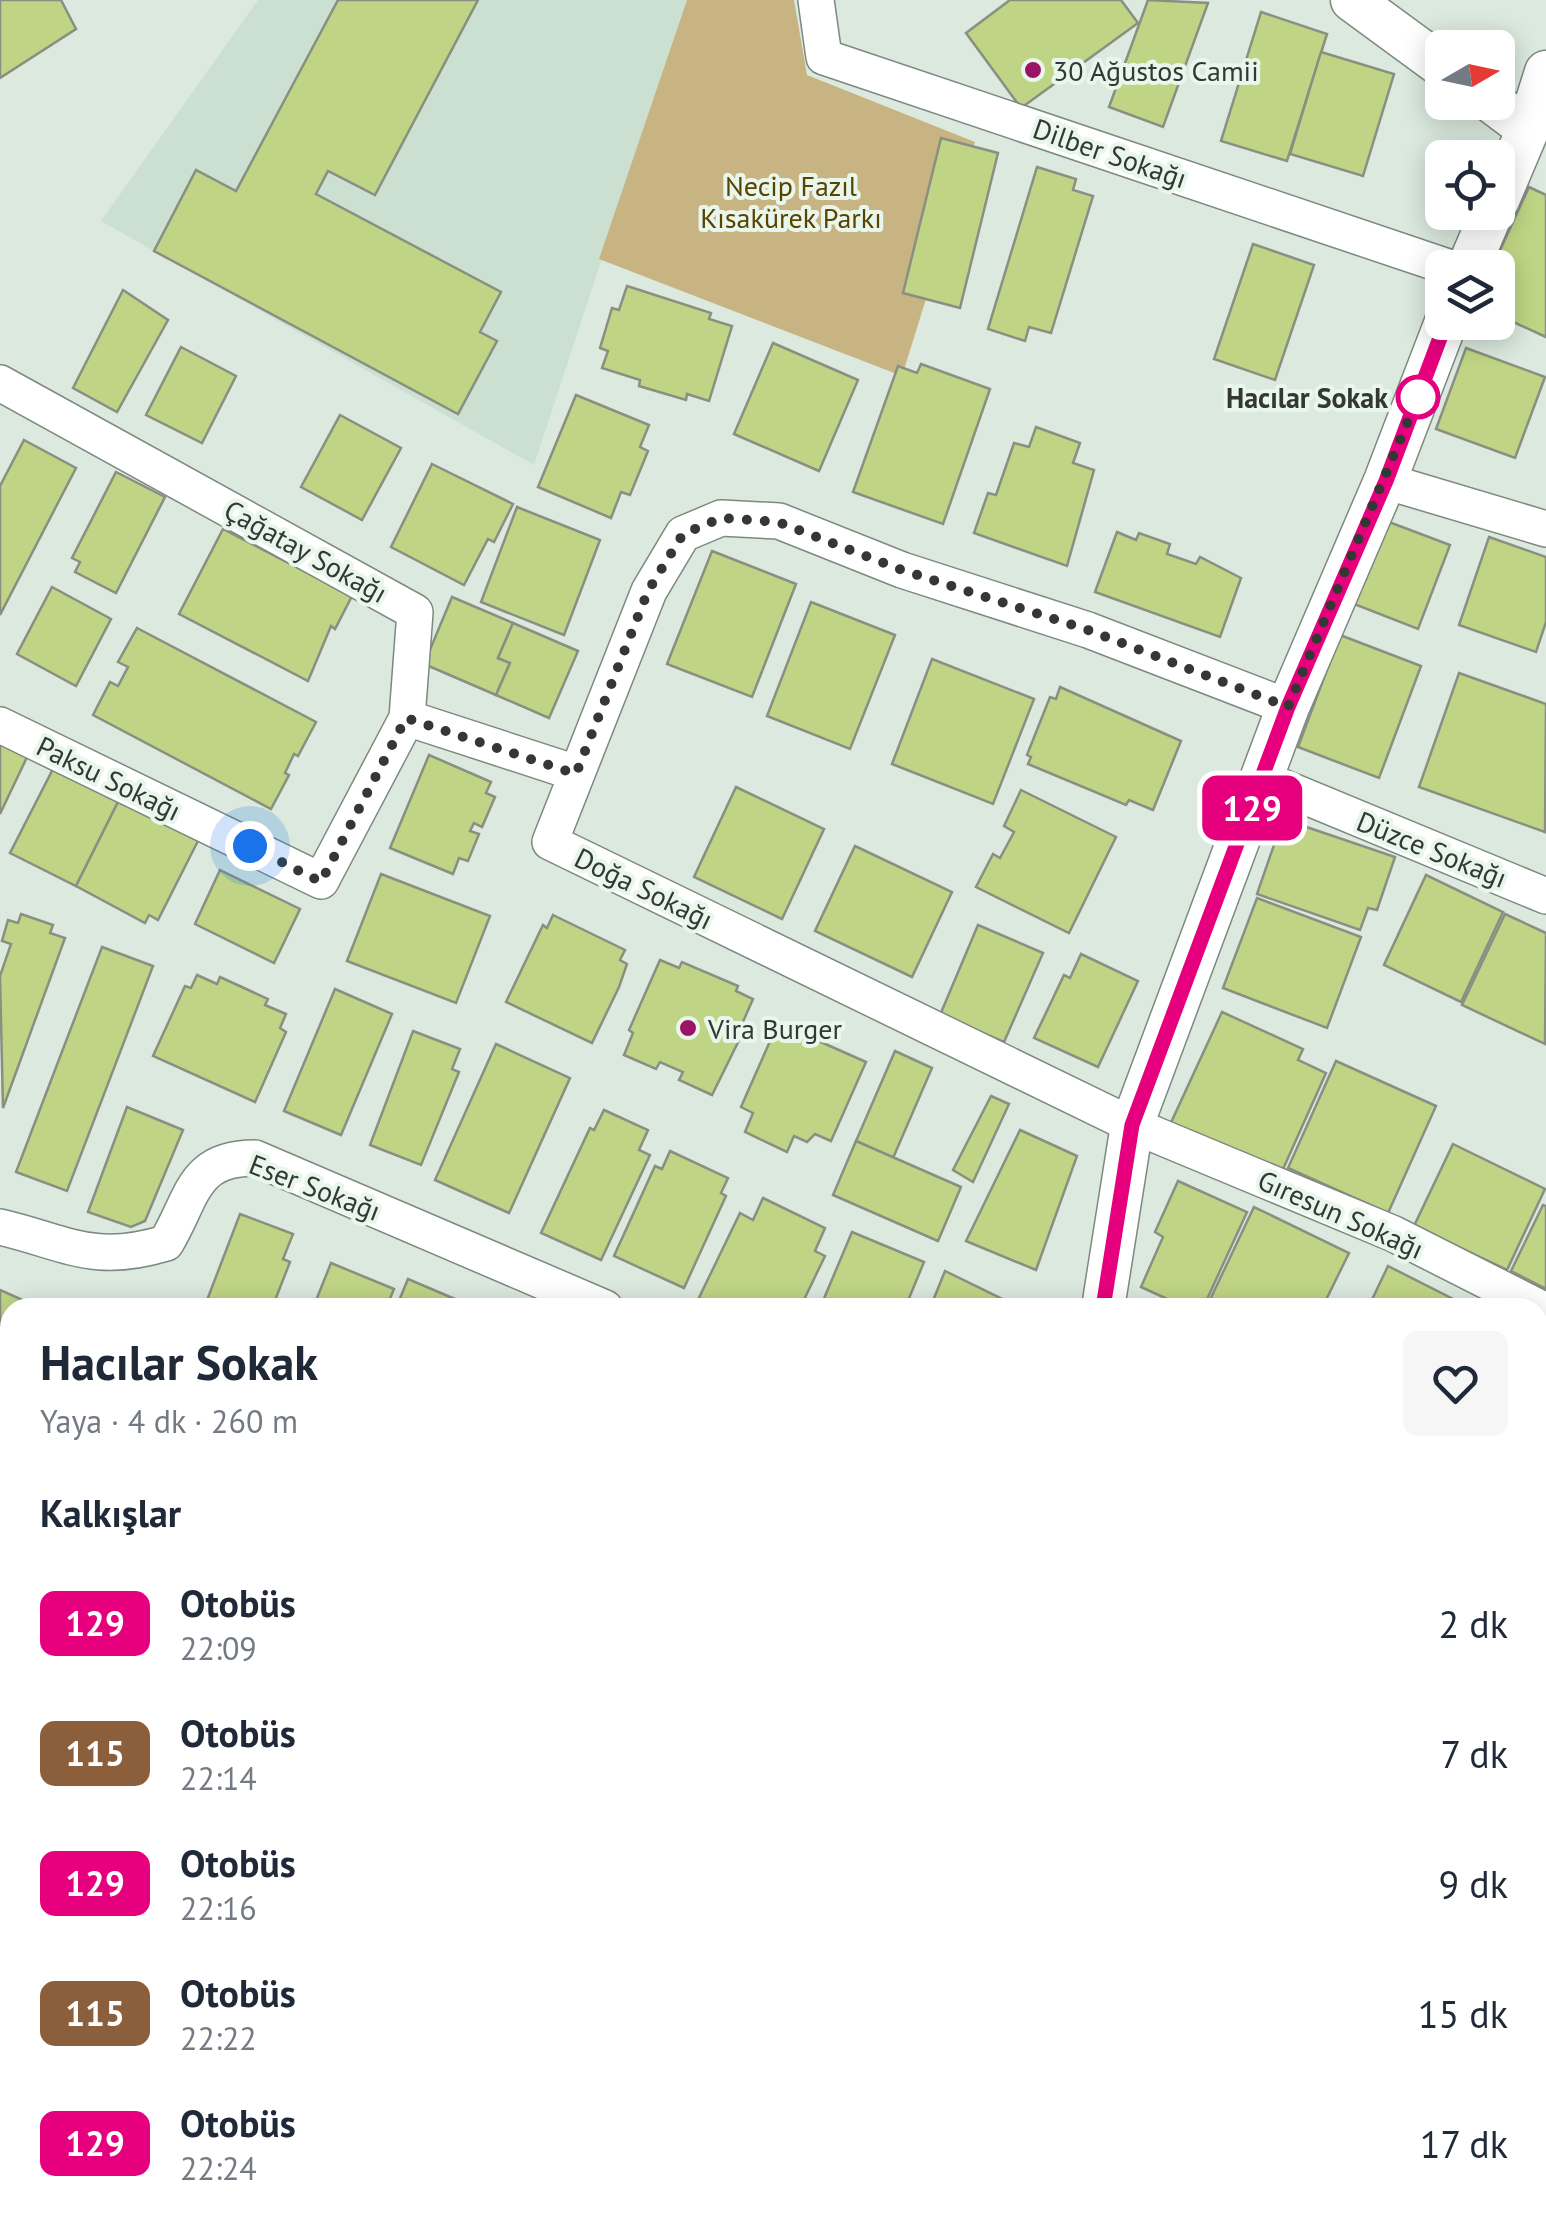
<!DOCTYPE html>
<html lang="tr">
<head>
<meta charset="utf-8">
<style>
	body { margin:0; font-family:"PT Sans",sans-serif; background:#f6f6f7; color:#1f2937; height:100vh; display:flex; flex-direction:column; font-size:38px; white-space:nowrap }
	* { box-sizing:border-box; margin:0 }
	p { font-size:32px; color:#747a83 }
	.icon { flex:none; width:55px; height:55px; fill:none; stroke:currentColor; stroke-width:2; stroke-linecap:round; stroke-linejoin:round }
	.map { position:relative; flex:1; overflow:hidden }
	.drawer { position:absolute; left:0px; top:1298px; width:1548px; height:932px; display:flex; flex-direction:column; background:#fff; border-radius:30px 30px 0 0; box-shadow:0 5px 25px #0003 }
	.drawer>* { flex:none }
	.badge { padding:0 20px; border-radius:15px; font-size:35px; line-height:65px }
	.needle { width:65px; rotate:81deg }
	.fabs { position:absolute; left:1425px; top:30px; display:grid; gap:20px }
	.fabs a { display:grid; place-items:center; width:90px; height:90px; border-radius:15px; background:#fff; box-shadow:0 5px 25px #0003; font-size:50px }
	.you { position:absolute; width:50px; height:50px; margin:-25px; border:8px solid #fff; border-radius:50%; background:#1a73e8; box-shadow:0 0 0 15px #1a73e833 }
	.map>.badge { position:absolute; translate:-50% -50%; box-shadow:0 0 0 5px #fff }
	h2 { padding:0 40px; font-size:38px; line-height:90px }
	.round { display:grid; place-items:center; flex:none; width:105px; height:105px; border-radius:15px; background:#f6f6f7 }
	.overview { display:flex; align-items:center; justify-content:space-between; height:170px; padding:0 40px }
	h1 { font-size:48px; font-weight:600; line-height:75px }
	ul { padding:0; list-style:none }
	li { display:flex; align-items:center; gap:30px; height:130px; padding:0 40px }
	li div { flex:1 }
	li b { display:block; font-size:38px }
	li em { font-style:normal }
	li .badge { min-width:110px; font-weight:700; text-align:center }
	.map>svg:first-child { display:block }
</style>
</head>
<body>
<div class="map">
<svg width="1546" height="2229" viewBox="0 0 1546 2229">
	<rect width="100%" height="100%" fill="#dbe9de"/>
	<path fill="#cbe0d1" d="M258,0H687L534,465L101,221Z"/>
	<path fill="#c8b482" d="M687,0H794L807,75L975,142L902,376L599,259Z"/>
	<g fill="#bfd585" stroke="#8a8f81" stroke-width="2.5">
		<path d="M0,0H61L76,29L0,78Z"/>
		<path d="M338,0H478L375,195L328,171L316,194L501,292L480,332L497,341L458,414L154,251L196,170L236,191Z"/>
		<path d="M1010,0H1121L1138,23L1021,108L966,33Z"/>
		<path d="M1148,0L1208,3L1163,127L1109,107Z"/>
		<path d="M1261,12L1327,34L1287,161L1221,141Z"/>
		<path d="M1321,52L1394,74L1363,176L1290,154Z"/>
		<path d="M941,138L998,153L960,308L903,293Z"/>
		<path d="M1037,167L1076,179L1073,190L1093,196L1051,333L1029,327L1025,341L988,329Z"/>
		<path d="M1529,187L1546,195V337L1498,315V268H1492Z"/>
		<path d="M1253,244L1314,265L1275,380L1214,359Z"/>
		<path d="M627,286L711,313L709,319L732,326L709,401L687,394L686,400L639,386L640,380L602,368L608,351L600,348L612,308L619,310Z"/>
		<path d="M123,290L168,320L117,412L73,388Z"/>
		<path d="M773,343L858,380L819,471L734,434Z"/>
		<path d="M181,347L236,376L202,443L146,415Z"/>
		<path d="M1466,348L1545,377L1515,458L1436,429Z"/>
		<path d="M921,364L990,389L943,524L853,492L898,366L917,373Z"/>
		<path d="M576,395L649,425L640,447L648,451L630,495L621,492L611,518L538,487Z"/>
		<path d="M340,415L401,448L362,520L301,487Z"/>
		<path d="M1036,427L1080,443L1073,463L1094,470L1067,566L974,533L988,493L996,495L1014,443L1029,447Z"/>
		<path d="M24,440L76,468L0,615V486Z"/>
		<path d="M432,464L513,504L494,542L488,539L464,585L391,547Z"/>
		<path d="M116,472L165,497L116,593L75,572L80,562L72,558Z"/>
		<path d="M517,507L600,540L564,635L481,602Z"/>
		<path d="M1381,519L1450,545L1418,629L1349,602Z"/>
		<path d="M223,529L352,596L335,629L331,626L308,681L179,614Z"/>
		<path d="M1117,532L1136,540L1139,533L1170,544L1167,554L1196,564L1200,557L1241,578L1220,637L1095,592Z"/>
		<path d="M1489,537L1546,557V622L1536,652L1459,625Z"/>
		<path d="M712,551L796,584L752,697L667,664Z"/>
		<path d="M52,587L111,619L76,686L17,654Z"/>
		<path d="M452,597L513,623L498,658L510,663L496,695L424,664Z"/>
		<path d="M811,602L895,635L850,749L767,716Z"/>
		<path d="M513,623L578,651L549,718L496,695L510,663L498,658Z"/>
		<path d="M137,628L316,722L298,756L294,754L285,773L289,775L271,809L93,715L110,682L118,686L128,667L118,662Z"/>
		<path d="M1340,635L1421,666L1379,778L1298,747Z"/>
		<path d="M932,659L1034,699L993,804L892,764Z"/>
		<path d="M1459,673L1546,704L1545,832L1419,787Z"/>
		<path d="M1060,687L1181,741L1153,810L1129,800L1126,805L1028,764L1031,757L1027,755L1050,697L1056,699Z"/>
		<path d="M0,740L28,755L0,814Z"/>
		<path d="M429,755L491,782L486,793L495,797L482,827L474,823L470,831L479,834L468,861L459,858L453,874L390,848Z"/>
		<path d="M53,769L118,802L76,886L10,853Z"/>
		<path d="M736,787L824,829L782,919L694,877Z"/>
		<path d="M1021,790L1116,837L1069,933L976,887L993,854L1000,858L1014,832L1004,826Z"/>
		<path d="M118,802L200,837L158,920L149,915L145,923L76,886Z"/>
		<path d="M1283,819L1395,857L1377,910L1368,908L1360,930L1257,894Z"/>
		<path d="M855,846L952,892L912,977L815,931Z"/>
		<path d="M220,870L300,909L274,963L195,924Z"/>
		<path d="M381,874L490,916L456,1003L347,961Z"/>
		<path d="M1426,875L1503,912L1461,1002L1384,965Z"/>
		<path d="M1257,898L1361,937L1327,1028L1223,988Z"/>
		<path d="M21,914L53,925L50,933L65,938L3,1108L0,976L11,944L2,941L8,920L18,923Z"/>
		<path d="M1505,914L1546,933L1545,1044L1462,1005Z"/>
		<path d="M553,915L625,950L620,960L627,964L619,987L592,1043L506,1002L543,925L547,928Z"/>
		<path d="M978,925L1043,953L1004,1042L940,1015Z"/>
		<path d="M102,947L153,966L67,1191L16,1172Z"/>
		<path d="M1081,954L1138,981L1098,1067L1034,1038L1064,975L1070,978Z"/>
		<path d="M660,960L679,968L682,962L738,986L736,991L753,999L742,1024L746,1026L712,1095L679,1080L683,1072L660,1062L656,1069L624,1055L633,1033L629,1030Z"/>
		<path d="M197,975L217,984L220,977L268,999L265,1005L286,1014L280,1028L286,1032L255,1102L153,1056L185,986L191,988Z"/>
		<path d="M335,989L392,1014L341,1135L284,1111Z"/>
		<path d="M1222,1012L1303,1049L1298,1060L1326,1073L1279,1178L1169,1127Z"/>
		<path d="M778,1023L866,1062L831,1141L815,1134L807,1142L794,1136L787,1152L745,1132L753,1113L741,1107Z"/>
		<path d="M413,1031L460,1049L452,1069L459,1072L421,1165L370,1145Z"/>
		<path d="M496,1044L570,1078L509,1213L435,1180Z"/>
		<path d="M895,1051L932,1068L893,1158L856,1141Z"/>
		<path d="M1336,1061L1436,1106L1388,1213L1288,1168Z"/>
		<path d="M991,1096L1009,1104L973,1182L953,1170Z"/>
		<path d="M127,1107L183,1130L145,1221L131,1227L88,1212Z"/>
		<path d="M604,1110L648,1130L639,1150L650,1155L601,1260L541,1233L590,1128L594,1130Z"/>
		<path d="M1020,1130L1077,1156L1036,1270L966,1241Z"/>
		<path d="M856,1141L961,1187L938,1241L833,1195Z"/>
		<path d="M1453,1144L1545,1189L1507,1270L1414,1226Z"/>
		<path d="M670,1151L728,1178L721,1193L726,1196L684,1288L614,1256L655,1166L662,1169Z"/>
		<path d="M1178,1181L1247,1212L1203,1308H1187L1141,1287L1163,1237L1155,1232Z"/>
		<path d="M763,1198L825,1228L815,1251L825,1256L800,1308H694L740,1213L753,1220Z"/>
		<path d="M1543,1205L1546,1206V1289L1511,1271Z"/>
		<path d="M1254,1207L1349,1253L1322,1308L1208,1304Z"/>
		<path d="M240,1214L293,1234L283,1259L290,1262L272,1308H204Z"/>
		<path d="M852,1232L924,1262L905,1308H820Z"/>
		<path d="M331,1263L394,1289L386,1308H313Z"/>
		<path d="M1388,1266L1471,1308H1368Z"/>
		<path d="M945,1271L1021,1308H930Z"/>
		<path d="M408,1279L476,1308H396Z"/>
		<path d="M0,1290L40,1308H10V1379L0,1401Z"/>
		<path d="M1538,1340L1546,1344V1423L1538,1419Z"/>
		<path d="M10,1453V1631L0,1626V1476Z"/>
		<path d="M1538,1485L1546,1489L1545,1602L1538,1599Z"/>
		<path d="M1538,1699L1546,1703L1543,1783L1538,1780Z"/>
		<path d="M1538,1853L1546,1858V1976L1538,1994Z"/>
		<path d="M0,1877L10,1882V1912L0,1930Z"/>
		<path d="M1538,2130L1546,2134V2182L1538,2199Z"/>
		<path d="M98,2220H173L171,2229H100Z"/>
		<path d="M409,2220H528L526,2229H408Z"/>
		<path d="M573,2220H633L631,2229H571Z"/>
		<path d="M646,2220H708L726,2229H644Z"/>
		<path d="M834,2220H918L950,2228L832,2229Z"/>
		<path d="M1084,2220H1133L1128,2229H1098Z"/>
		<path d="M1362,2220H1418L1413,2229H1381Z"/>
		<path d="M1449,2220H1527L1523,2229H1444Z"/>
	</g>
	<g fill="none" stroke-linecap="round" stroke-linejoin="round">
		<defs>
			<g id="minor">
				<path d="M816,0L824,57L1451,268"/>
				<path d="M0,383L415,612L407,718L321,881L0,725"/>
				<path d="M1385,481L1546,529"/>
				<path d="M1288,707L1088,630L902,570L779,521L721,518L683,534L649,591L550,842L1132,1125L1394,1234L1546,1311"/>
				<path d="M407,718L576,773"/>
				<path d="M1263,779L1546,896"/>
				<path d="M0,1227C68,1243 93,1265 166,1243C194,1196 192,1158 255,1158L605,1308"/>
				<path d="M1538,1668L1546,1672"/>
				<path d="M0,2025L10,2030"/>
				<path d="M1538,2072L1546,2076"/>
				<path d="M0,2112L10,2099"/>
				<path d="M58,2220L60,2229"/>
				<path d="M1192,2229L1197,2220"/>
			</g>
			<g id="tertiary">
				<path d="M1352,0L1442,66"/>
				<path d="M1492,102L1528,129"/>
				<path d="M1498,200L1528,129L1546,72"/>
				<path d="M1468,268L1492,212"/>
				<path d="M1103,1308L1132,1125L1288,707L1385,481L1446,322"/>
				<path d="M0,1690L10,1696"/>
				<path d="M821,2229L825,2220"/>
			</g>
		</defs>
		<use href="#minor" stroke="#7d8980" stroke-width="38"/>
		<use href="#tertiary" stroke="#7d8980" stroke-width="45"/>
		<use href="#minor" stroke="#fff" stroke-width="35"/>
		<use href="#tertiary" stroke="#fff" stroke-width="42"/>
	</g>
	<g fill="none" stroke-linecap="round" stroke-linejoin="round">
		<defs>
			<path id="line" d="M1103,1308L1132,1125L1288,707L1386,481L1446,322"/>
		</defs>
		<use href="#line" stroke="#fff" stroke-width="22"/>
		<use href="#line" stroke="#e6007e" stroke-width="15"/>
		<path stroke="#333834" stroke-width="10" stroke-dasharray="0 18" d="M250,846L321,882L406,718L576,774L648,591L683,534L721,518L778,522L902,570L1088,630L1288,707L1418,397"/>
	</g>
	<g fill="#9b1465" stroke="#e8f6eb" stroke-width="4">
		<circle cx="1033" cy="70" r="10"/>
		<circle cx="688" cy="1028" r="10"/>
	</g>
	<circle fill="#fff" stroke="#e6007e" stroke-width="5" cx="1418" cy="397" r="20"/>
	<g text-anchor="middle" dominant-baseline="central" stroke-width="8" stroke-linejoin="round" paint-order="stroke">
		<g font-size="28" fill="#333834" stroke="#e8f6eb" text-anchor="start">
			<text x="1053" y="70">30 Ağustos Camii</text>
			<text x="708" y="1028">Vira Burger</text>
		</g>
		<g font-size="28" fill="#333834" stroke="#e8f6eb">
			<text transform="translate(1110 153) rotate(19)">Dilber Sokağı</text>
			<text transform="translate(306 551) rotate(29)">Çağatay Sokağı</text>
			<text transform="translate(109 778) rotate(26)">Paksu Sokağı</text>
			<text transform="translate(1432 849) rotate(22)">Düzce Sokağı</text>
			<text transform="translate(644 888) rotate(26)">Doğa Sokağı</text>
			<text transform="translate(315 1187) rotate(21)">Eser Sokağı</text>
			<text transform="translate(1341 1214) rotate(24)">Gıresun Sokağı</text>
		</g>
		<g font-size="28" fill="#584300" stroke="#e8f6eb">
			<text x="791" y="185">Necip Fazıl<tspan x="791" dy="32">Kısakürek Parkı</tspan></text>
		</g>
		<g font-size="28" font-weight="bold" fill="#333834" stroke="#e8f6eb" text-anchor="end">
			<text x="1388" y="397">Hacılar Sokak</text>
		</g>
	</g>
</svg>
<div class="fabs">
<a><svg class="needle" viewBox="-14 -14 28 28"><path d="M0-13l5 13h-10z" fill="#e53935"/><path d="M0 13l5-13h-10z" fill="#747a83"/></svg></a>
<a><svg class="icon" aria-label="locate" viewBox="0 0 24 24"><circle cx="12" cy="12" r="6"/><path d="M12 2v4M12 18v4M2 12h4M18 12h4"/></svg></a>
<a><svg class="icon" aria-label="layers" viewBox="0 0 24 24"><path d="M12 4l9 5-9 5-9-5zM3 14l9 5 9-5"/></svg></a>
</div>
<div class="you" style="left:250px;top:846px"></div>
<b class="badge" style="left:1252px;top:808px;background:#e6007e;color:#fff">129</b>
<section class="drawer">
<div class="overview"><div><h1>Hacılar Sokak</h1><p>Yaya · 4 dk · 260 m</p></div><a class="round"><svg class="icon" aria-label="heart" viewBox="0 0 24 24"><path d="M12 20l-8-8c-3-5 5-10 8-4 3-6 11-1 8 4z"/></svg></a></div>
<h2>Kalkışlar</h2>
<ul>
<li><span class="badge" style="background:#e6007e;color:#fff">129</span><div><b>Otobüs</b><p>22:09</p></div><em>2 dk</em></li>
<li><span class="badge" style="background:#8b5e3c;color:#fff">115</span><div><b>Otobüs</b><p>22:14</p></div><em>7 dk</em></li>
<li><span class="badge" style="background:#e6007e;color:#fff">129</span><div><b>Otobüs</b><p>22:16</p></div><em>9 dk</em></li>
<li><span class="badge" style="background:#8b5e3c;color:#fff">115</span><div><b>Otobüs</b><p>22:22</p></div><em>15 dk</em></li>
<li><span class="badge" style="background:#e6007e;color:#fff">129</span><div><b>Otobüs</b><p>22:24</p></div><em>17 dk</em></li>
</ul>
</section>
</div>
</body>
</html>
